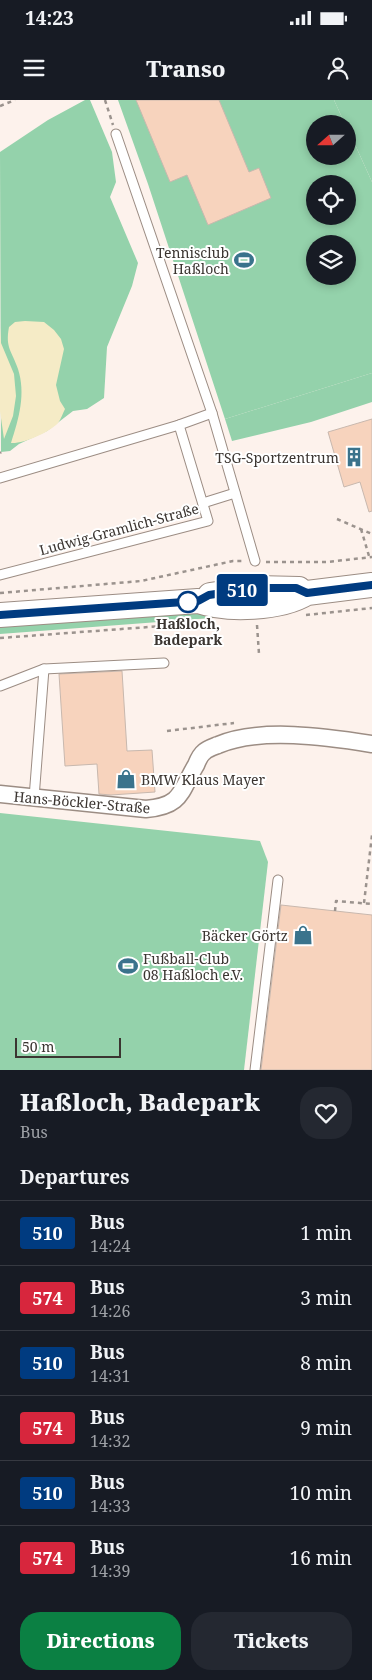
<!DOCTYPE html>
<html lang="en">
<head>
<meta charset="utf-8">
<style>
	body { margin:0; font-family:"Noto Serif",serif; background:#242831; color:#f1f3f6; height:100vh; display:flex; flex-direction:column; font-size:19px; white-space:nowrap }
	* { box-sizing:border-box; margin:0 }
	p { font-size:16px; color:#9ea1a6 }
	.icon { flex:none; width:28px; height:28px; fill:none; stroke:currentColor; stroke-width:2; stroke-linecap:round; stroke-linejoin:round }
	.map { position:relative; height:970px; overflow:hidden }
	.details { display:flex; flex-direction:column; background:#171b24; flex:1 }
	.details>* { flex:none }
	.badge { padding:0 10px; border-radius:4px; font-size:18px; line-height:32px }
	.needle { width:32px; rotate:249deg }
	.controls { position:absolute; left:306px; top:15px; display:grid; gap:10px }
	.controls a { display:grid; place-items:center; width:50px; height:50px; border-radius:50%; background:#171b24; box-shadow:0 2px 8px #0003; font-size:25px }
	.scale { position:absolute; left:15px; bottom:12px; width:106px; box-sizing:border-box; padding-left:5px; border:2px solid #3b3531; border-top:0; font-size:14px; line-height:18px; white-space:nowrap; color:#3b3531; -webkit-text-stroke:4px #fff; paint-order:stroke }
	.map>.badge { position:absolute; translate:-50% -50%; box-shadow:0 0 0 2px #fff }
	h2 { padding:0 20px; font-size:19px; line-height:45px }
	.round { display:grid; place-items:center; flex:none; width:52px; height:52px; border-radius:20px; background:#242831 }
	.summary { display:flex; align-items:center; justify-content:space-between; height:85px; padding:0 20px }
	h1 { font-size:24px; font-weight:800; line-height:38px }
	.primary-button { display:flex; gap:10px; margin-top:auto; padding:10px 20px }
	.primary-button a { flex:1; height:58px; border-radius:20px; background:#0b8043; color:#fff; font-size:20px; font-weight:800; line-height:58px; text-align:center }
	.primary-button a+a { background:#242831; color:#f1f3f6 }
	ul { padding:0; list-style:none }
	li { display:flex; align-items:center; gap:15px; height:65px; padding:0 20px; border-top:1px solid #363941 }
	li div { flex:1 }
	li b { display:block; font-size:19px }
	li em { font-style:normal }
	li .badge { min-width:55px; font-weight:700; text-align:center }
	.status { display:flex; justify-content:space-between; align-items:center; height:35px; padding:0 25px; background:#171b24; direction:ltr }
	.status svg { height:14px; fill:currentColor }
	header { display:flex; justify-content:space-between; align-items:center; height:65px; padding:0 20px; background:#171b24; font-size:22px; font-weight:800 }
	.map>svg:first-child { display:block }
</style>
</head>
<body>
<div class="status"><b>14:23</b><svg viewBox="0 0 49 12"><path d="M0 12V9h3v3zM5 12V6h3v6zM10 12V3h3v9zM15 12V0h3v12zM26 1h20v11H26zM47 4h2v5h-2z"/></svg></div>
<header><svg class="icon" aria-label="menu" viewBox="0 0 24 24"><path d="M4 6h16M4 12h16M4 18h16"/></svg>Transo<svg class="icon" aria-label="person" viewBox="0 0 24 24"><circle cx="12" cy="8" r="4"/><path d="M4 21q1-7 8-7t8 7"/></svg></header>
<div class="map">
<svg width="372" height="970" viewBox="0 0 372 970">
	<rect width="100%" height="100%" fill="#fdf2ec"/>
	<g fill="#94d2ab" fill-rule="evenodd">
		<path d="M85,0H90L112,52L116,82L110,97L138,163L132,186L107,247L104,298L87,309L73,311L47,331L19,344L10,351L1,352L0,52L48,20Z"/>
		<path d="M118,0H334L345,24H315V56H348V29L372,82V273L225,319L148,84ZM315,84H348V116H315ZM315,144H348V176H315Z"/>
		<path d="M215,509L251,515L0,534V524Z"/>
		<path d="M0,713L260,741L268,762L244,970H0Z"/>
	</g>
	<g fill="#94d1ab">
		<path d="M334,0H372V82L348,29V24H345Z"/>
		<path d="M372,273V302L311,322L232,341L225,319Z"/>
	</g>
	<g fill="#f5ebc6">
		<path d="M25,221L44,222L54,230L61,239L64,249L56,285L60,301L65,309C63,313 61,319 58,323C50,332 23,344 11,343C19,318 26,294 18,269C12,251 5,248 9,227L15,222Z"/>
		<path d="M0,227L1,243L14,274L16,296L13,316L4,339L0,311Z"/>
	</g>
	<g fill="#f7d3bd" stroke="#c8b8ae">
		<path d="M136,0H219L249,72L259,68L271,98L208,125L187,75L170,82Z"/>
		<path d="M372,319V411L369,412L360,382L344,387L328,332Z"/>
		<path d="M122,571L127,651L152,650L155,692L111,695L99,694L97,664L65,666L59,574Z"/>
		<path d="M281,805L372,815V970H261Z"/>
	</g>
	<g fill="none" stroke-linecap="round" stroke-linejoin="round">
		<defs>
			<g id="service">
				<path d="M116,34L212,313L255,461"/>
				<path d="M0,378L179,325L212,313"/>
				<path d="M203,403L235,393"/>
				<path d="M0,475L208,421L179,325"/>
				<path d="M0,586L44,569L164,563"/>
				<path d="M34,698L44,569"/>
				<path d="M255,970L278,780"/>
			</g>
			<path id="minor" d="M0,694L146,709C182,706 180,692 196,665C198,660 200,655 204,652C207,649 213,647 218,645C260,627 327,637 372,644"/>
			<g id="secondary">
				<path d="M210,495L256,488L299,489"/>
				<path d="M0,515L198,501C227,511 281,509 307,493L372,485"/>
			</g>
		</defs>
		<use href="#service" stroke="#9c8d84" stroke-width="11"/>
		<use href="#minor" stroke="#9c8d84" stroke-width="19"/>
		<use href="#secondary" stroke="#9c8d84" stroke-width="26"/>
		<g stroke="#9b938e" stroke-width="2.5" stroke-dasharray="4 4" stroke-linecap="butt">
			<path d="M105,0L113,25"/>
			<path d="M0,6L15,0"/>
			<path d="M0,353L1,352"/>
			<path d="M337,419L372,434"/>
			<path d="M361,429L369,456"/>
			<path d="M266,462H327L372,457"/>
			<path d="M0,493L141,481L233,461H243"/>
			<path d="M306,515L372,508"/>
			<path d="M257,525L259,554"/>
			<path d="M0,538L203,523"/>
			<path d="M167,631L234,623"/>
			<path d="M364,803L372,735"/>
			<path d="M335,811L336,801L372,804"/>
		</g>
		<use href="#service" stroke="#fff" stroke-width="9"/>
		<use href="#minor" stroke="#fff" stroke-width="16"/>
		<use href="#secondary" stroke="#fff" stroke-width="24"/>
	</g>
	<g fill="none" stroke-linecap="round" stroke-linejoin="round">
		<defs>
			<path id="line" d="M0,515L198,501L209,495L256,488H296L307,493L372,485"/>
		</defs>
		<use href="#line" stroke="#fff" stroke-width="11"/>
		<use href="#line" stroke="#003b80" stroke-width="8"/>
	</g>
	<defs>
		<symbol id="stadium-bare" viewBox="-9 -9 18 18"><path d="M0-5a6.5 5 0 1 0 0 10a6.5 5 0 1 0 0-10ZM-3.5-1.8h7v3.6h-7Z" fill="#3a738c" stroke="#fff" stroke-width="2.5" paint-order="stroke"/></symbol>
		<symbol id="building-bare" viewBox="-9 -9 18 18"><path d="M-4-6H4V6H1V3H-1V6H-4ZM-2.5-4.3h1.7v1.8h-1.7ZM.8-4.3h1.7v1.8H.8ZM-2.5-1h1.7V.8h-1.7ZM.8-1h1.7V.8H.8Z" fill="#3a738c" stroke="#fff" stroke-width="2.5" paint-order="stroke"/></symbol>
		<symbol id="shop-bare" viewBox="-9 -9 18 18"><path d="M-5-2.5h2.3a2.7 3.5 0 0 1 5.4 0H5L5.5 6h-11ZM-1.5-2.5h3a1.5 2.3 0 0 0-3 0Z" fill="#3a738c" stroke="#fff" stroke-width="2.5" paint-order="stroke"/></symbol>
	</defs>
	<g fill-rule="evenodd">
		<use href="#stadium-bare" x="230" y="146" width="28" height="28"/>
		<use href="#building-bare" x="340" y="343" width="28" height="28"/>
		<use href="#shop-bare" x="112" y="665" width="28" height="28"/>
		<use href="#shop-bare" x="289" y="821" width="28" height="28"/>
		<use href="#stadium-bare" x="114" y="852" width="28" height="28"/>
	</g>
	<circle fill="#fff" stroke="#003b80" stroke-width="2.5" cx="188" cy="502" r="10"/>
	<g text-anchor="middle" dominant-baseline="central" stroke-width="4" stroke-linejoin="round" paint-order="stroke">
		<g font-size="14" fill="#3b3531" stroke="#fff" text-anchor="end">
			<text x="229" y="152">Tennisclub<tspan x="229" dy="16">Haßloch</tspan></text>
			<text x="339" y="357">TSG-Sportzentrum</text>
			<text x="141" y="679" text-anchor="start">BMW Klaus Mayer</text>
			<text x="288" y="835">Bäcker Görtz</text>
			<text x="143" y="858" text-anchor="start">Fußball-Club<tspan x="143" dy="16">08 Haßloch e.V.</tspan></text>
		</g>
		<g font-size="14" fill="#3b3531" stroke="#fff">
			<text transform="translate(119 429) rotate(-15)">Ludwig-Gramlich-Straße</text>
			<text transform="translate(82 702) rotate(5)">Hans-Böckler-Straße</text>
		</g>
		<g font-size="14" font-weight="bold" fill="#3b3531" stroke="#fff">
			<text x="188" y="523">Haßloch,<tspan x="188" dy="16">Badepark</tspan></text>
		</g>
	</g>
</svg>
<div class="controls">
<a><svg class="needle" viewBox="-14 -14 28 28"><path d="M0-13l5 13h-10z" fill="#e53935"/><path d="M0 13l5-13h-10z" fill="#9ea1a6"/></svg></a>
<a><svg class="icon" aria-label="locate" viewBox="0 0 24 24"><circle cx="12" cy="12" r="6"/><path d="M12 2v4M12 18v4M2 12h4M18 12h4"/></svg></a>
<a><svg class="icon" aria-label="layers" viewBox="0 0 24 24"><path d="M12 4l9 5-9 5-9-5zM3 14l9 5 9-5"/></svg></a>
</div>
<div class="scale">50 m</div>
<b class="badge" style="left:242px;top:490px;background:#003b80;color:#fff">510</b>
</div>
<section class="details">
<div class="summary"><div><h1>Haßloch, Badepark</h1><p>Bus</p></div><a class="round"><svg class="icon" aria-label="heart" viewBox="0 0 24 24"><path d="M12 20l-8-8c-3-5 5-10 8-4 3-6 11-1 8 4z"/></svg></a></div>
<h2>Departures</h2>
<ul>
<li><span class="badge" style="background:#003b80;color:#fff">510</span><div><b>Bus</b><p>14:24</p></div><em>1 min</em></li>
<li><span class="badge" style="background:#d7263d;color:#fff">574</span><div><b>Bus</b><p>14:26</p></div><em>3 min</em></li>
<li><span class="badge" style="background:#003b80;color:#fff">510</span><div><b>Bus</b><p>14:31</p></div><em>8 min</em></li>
<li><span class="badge" style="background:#d7263d;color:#fff">574</span><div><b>Bus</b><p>14:32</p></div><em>9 min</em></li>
<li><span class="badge" style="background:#003b80;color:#fff">510</span><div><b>Bus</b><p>14:33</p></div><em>10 min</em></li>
<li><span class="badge" style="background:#d7263d;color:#fff">574</span><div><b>Bus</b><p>14:39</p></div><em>16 min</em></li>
</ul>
<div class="primary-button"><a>Directions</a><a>Tickets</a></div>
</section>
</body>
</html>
